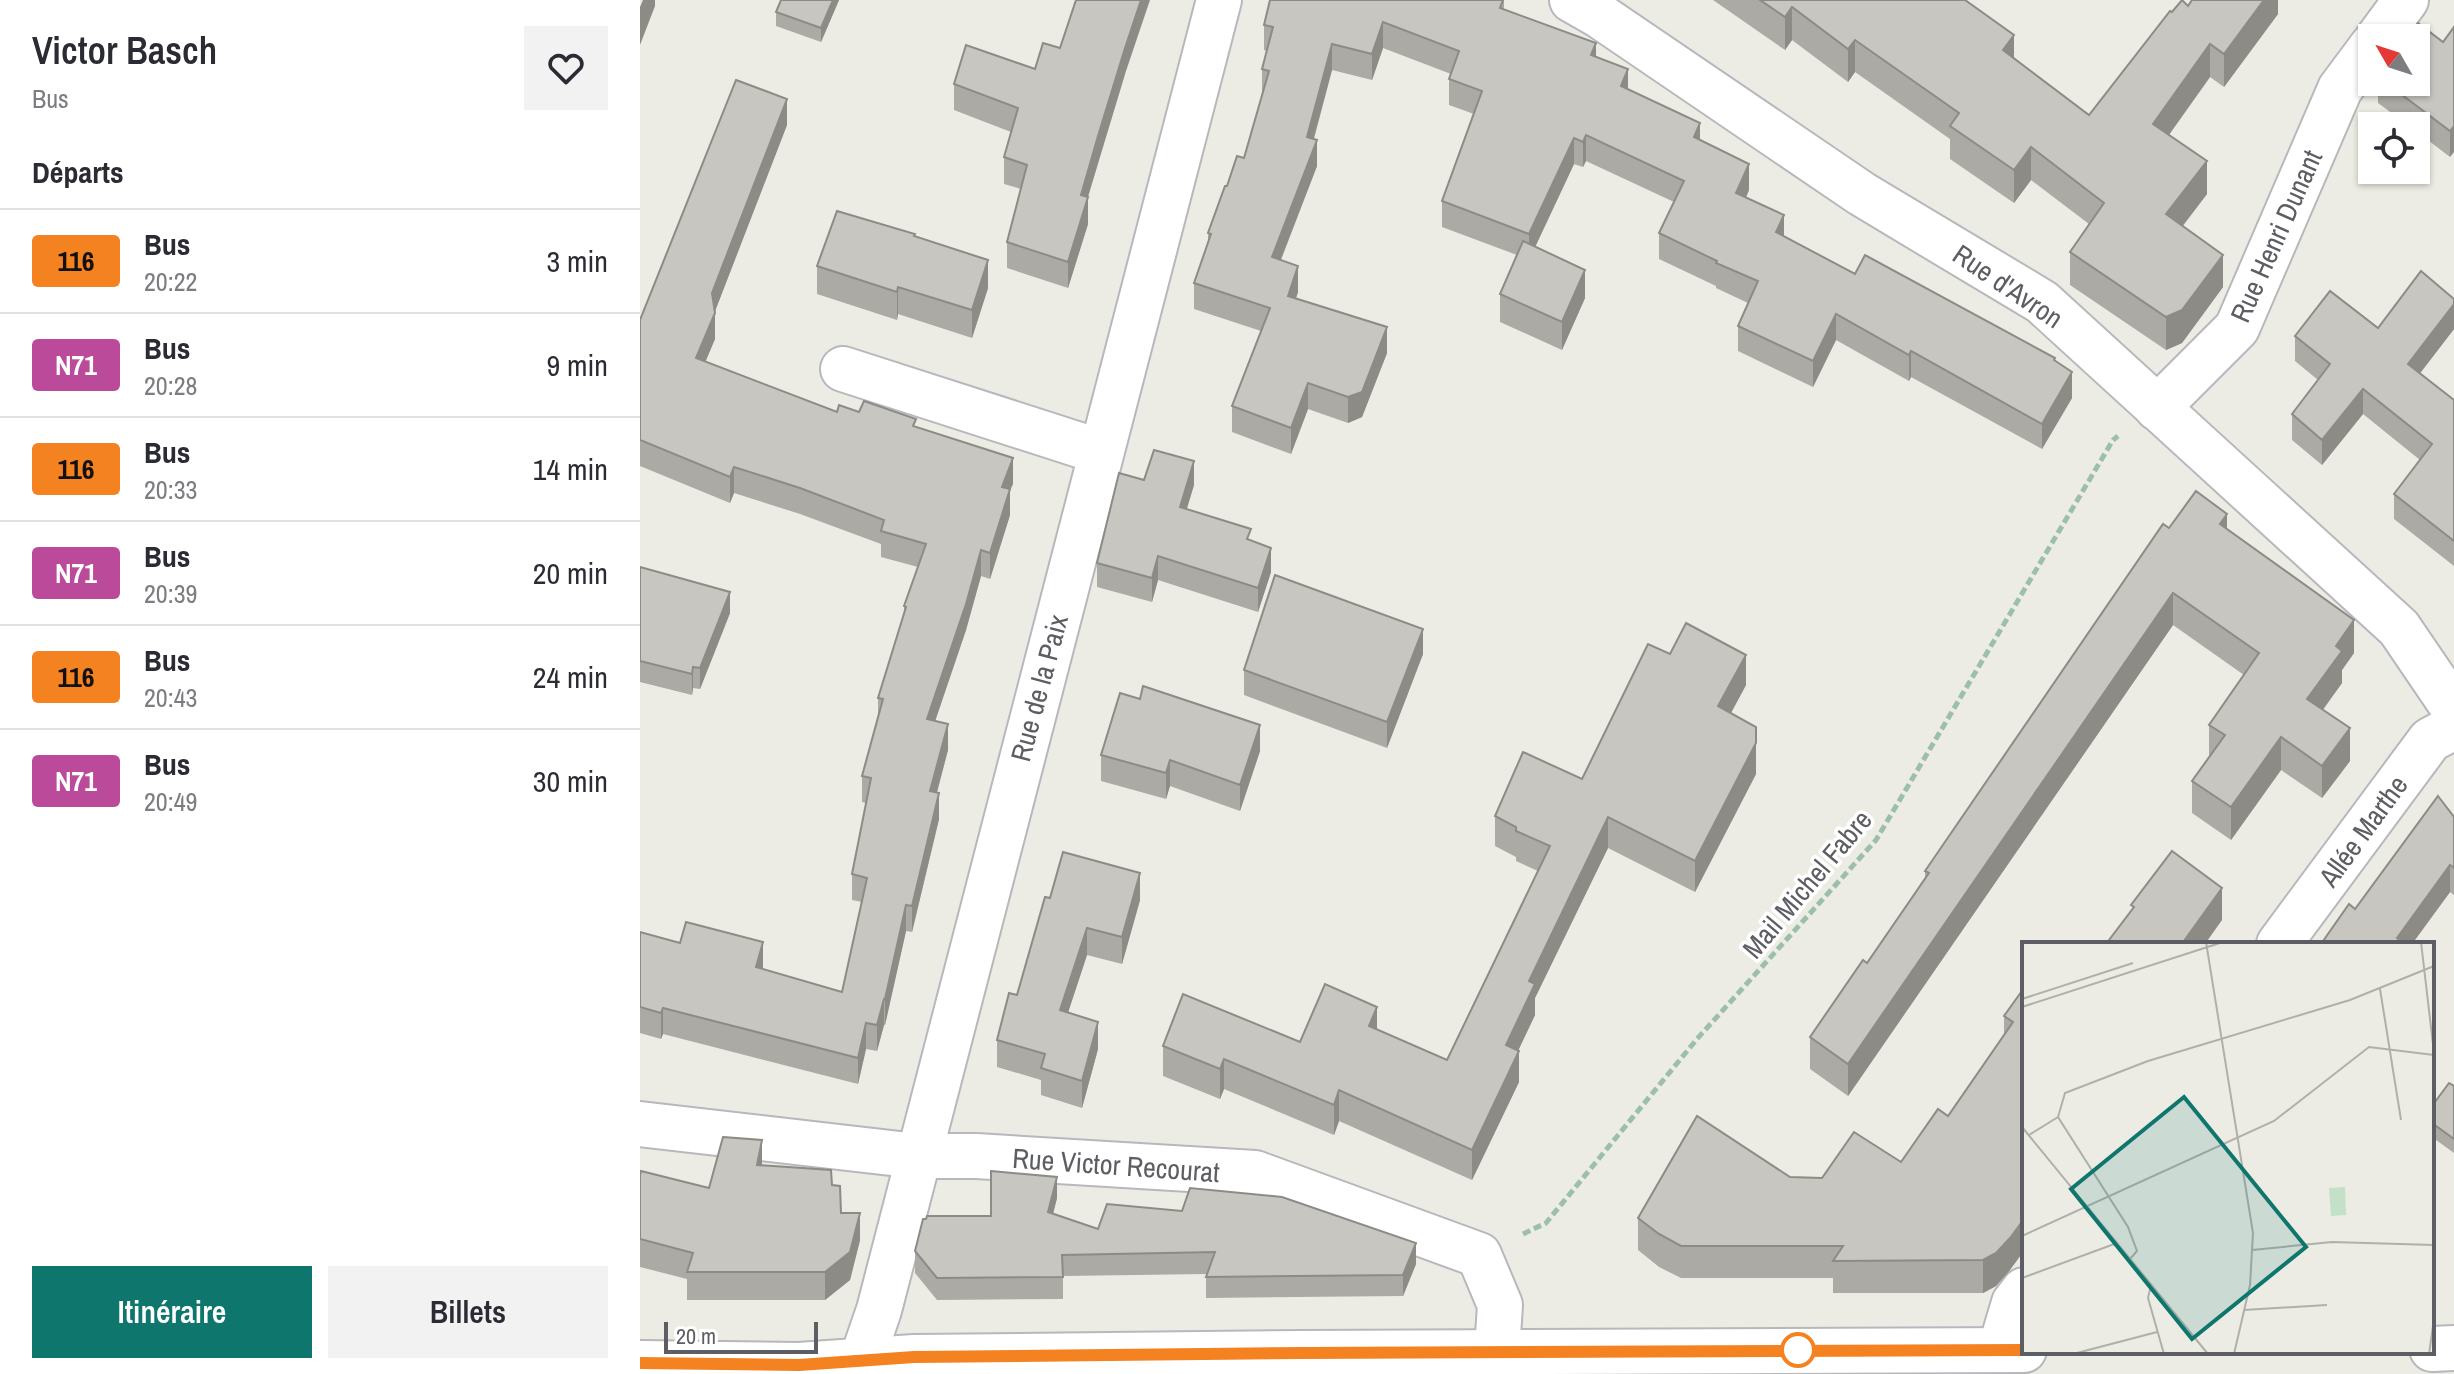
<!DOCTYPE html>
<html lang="fr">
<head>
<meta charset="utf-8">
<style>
	body { margin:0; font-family:"Archivo Narrow",sans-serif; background:#f2f2f3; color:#2b2b33; height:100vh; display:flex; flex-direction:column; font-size:30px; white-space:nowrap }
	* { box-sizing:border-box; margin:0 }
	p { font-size:26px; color:#7c7c81 }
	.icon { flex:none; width:44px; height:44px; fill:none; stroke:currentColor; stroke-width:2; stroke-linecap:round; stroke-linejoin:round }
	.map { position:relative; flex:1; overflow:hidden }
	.drawer { display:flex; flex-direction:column; background:#fff; width:640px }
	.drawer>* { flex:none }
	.badge { padding:0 16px; border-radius:6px; font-size:28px; line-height:52px }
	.needle { width:52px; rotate:309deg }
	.controls { position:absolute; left:1718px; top:24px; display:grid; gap:16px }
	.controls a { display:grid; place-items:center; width:72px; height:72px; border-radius:0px; background:#fff; box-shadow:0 2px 6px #0004; font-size:40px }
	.scale { position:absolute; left:24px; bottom:20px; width:154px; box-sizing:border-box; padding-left:8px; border:4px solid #5c5e63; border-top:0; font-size:22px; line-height:28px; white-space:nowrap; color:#5c5e63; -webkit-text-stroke:6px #fff; paint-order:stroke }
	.map>.badge { position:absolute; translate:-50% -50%; box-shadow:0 0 0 4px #fff }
	h2 { padding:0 32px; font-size:30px; line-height:72px }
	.round { display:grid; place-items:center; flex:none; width:84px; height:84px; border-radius:0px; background:#f2f2f3 }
	.overview { display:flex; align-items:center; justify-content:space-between; height:136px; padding:0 32px }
	h1 { font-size:38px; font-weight:600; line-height:60px }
	.cta { display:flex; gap:16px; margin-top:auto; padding:16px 32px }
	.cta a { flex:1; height:92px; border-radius:0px; background:#0f766e; color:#fff; font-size:32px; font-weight:600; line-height:92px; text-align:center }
	.cta a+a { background:#f2f2f3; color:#2b2b33 }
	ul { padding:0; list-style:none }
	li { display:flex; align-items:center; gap:24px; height:104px; padding:0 32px; border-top:2px solid #e1e1e2 }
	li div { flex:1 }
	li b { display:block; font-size:30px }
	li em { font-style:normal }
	li .badge { min-width:88px; font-weight:700; text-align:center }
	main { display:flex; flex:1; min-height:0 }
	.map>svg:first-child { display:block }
</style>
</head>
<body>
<main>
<section class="drawer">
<div class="overview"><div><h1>Victor Basch</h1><p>Bus</p></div><a class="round"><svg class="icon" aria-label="heart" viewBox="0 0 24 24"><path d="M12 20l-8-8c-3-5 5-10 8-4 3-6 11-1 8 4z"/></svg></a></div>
<h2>Départs</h2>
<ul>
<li><span class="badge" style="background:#f58220;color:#111">116</span><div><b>Bus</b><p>20:22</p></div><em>3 min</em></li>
<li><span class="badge" style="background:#bb4a9b;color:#fff">N71</span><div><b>Bus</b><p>20:28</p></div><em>9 min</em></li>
<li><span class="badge" style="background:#f58220;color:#111">116</span><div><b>Bus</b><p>20:33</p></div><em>14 min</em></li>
<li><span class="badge" style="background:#bb4a9b;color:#fff">N71</span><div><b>Bus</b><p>20:39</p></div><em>20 min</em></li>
<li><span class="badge" style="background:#f58220;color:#111">116</span><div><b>Bus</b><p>20:43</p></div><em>24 min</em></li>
<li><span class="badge" style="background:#bb4a9b;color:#fff">N71</span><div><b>Bus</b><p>20:49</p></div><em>30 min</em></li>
</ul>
<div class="cta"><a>Itinéraire</a><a>Billets</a></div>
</section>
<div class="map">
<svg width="1814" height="1374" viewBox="0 0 1814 1374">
	<rect width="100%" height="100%" fill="#edece4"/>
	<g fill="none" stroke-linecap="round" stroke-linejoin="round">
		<defs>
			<g id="minor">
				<path d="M932,0L960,16L1222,194L1402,302L1759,628L1814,709"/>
				<path d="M1738,38L1766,0"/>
				<path d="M203,369L461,452"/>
				<path d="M1517,408L1597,328L1700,89L1732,46"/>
				<path d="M1639,944L1790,740L1814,727"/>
				<path d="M0,1124L277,1156H336L615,1173L839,1255L860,1305L857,1351"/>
				<path d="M1792,1349L1814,1348"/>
				<path d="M1360,1350L1374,1303L1384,1290"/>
				<path d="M0,1363L159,1365L274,1357L663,1353L1384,1350"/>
				<path d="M217,1374L239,1310L579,0"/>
			</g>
		</defs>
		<use href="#minor" stroke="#b6b8bc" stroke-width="48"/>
		<path stroke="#9cbfab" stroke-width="5" stroke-dasharray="8 4" stroke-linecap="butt" d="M883,1234L906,1223L1057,1039L1236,840L1473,440L1478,436"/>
		<use href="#minor" stroke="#fff" stroke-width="44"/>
	</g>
	<g fill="#acaaa5">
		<path d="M141,0H199L181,42L136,26V12Z"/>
		<path d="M864,0V10L956,57L988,90L1060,140L1109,190L1106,198L1144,236L1215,274L1415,361L1432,398L1402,449L1271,377L1269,381L1196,340L1173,387L1098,351V326L1108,303L1076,288V286L1019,259V233L1034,202L946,161L943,167L934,164L895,247L945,298L922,350L860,322V294L877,255L802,227V201L834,114L809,105V79L811,74L743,48L732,80L692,70L674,139L677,166L641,260L658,292L656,298L747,353L722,417L708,423L668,409L651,454L592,432V406L621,331L554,309V283L568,243V233L587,186L604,158L622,94V69L627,51L624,50V25Z"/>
		<path d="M1073,0H1325L1374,58L1449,115L1532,12L1548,6L1638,0V14L1584,87L1570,77L1529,135L1567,194L1543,226L1583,287L1542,343L1526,350L1430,285V252L1449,224L1391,180L1374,203L1310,159V139L1215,72L1208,82L1152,40L1145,50Z"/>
		<path d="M1814,27L1810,157L1776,131V126H1769L1738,103V82H1776Z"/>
		<path d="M395,69L485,74L448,197V224L428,288L367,268V242L381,189L364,184V157L371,132L314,110V84Z"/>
		<path d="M147,125L75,311V339L65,362L197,412H219L276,427L373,484L370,490V515L350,579L341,576L326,630L295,721L308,750L297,793L299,819L272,932L266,931L245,1025H244L237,1051L226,1049L218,1084L23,1034L21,1039L0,1033V932L123,969L202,992L222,902L212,900V874L226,803L222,802V776L238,716V698L264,616V606L278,567L241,557V544L160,514L94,493L90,503L0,466V320Z"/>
		<path d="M275,237L348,288L332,338L258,314L257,320L177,294V266Z"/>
		<path d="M1814,299V329L1780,373L1814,400V566L1754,519V494L1780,460L1723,414L1682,465L1652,440V414L1678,380L1655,361V336L1738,328Z"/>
		<path d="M504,480L554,485L546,509L611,540L631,572L618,612L518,580L512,602L457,587V563Z"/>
		<path d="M1529,528L1587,529L1714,653L1702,670V683L1683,710L1710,761L1682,798L1641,770L1591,840L1552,813V781L1569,757V725L1604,675L1533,625L1208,1096L1170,1069V1037L1227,963L1285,877V871Z"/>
		<path d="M0,567L90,613L60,689L53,688L52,695L0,682Z"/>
		<path d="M783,654L747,748L604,695V670Z"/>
		<path d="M1030,654L1106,685L1091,713L1116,774L1055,892L968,848L895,998V1015L878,1051L879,1082L832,1180L699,1121L694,1135L584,1089L580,1099L523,1076V1046L660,1042L737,1030L807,1060L898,871L876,861V857L855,846V816L942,779Z"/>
		<path d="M620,751L600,811L530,786L526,799L461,781V755Z"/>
		<path d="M1814,817V895L1810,892L1772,944H1681L1715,909Z"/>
		<path d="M410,898L500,900L482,964L447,955L428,1012L458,1049L442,1108L401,1095V1080L357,1067V1040L377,995Z"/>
		<path d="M1384,988L1370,1270L1356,1286L1343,1293H1193V1278H1041L1019,1267L998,1250V1218L1150,1177L1182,1178L1261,1162L1308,1116L1364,1036V1016Z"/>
		<path d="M1814,1086V1153L1792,1137V1106Z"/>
		<path d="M122,1165L192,1185L201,1213L220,1240L210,1280L185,1300H47V1279L0,1267V1175L69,1188Z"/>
		<path d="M417,1198L413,1214L458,1229L776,1264L763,1296L566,1298V1277L567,1274L423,1276V1299L297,1300L275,1273V1251L286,1219L351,1216Z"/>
	</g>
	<g fill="#8c8b86">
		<path d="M3,0H15V6L0,45V7Z"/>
		<path d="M193,0H199L181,42V28Z"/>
		<path d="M501,0H510L485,74L458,163L446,203L448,197V224L428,288V262L441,195L485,48Z"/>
		<path d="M1624,0H1638V14L1584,87V54Z"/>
		<path d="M1152,7V40L1145,50V17Z"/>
		<path d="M743,22V48L732,80V54Z"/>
		<path d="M1374,35V68L1363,50Z"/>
		<path d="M1215,40V72L1208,82V49Z"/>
		<path d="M956,43V68L951,55Z"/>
		<path d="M692,44V70L667,163V137Z"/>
		<path d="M1570,44V77L1513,157V124Z"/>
		<path d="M988,69V95L981,86Z"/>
		<path d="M147,99V125L72,319V293Z"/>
		<path d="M1060,123V149L1054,137Z"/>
		<path d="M1814,126V152L1810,157V131Z"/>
		<path d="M946,135V161L943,167V142Z"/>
		<path d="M934,138V164L889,260V234Z"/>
		<path d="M677,140V166L632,282V257Z"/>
		<path d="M1391,147V180L1374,203V170Z"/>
		<path d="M1567,161V194L1526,247V214Z"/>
		<path d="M1109,164V190L1096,219V193Z"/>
		<path d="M1144,215V241L1136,232Z"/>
		<path d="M1583,255V287L1542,343L1526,350V317Z"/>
		<path d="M348,260V288L332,338V310Z"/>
		<path d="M658,266V292L648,322V296Z"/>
		<path d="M945,270V298L922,350V322Z"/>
		<path d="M258,287V314L257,320V292Z"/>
		<path d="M1814,304V329L1768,389V364Z"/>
		<path d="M75,313V339L56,384V358Z"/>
		<path d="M1196,314V340L1173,387V361Z"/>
		<path d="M747,327V353L722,417L708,423V397Z"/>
		<path d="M1271,351V377L1269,381V355Z"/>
		<path d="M1432,372V398L1402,449V424Z"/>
		<path d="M668,383V409L651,454V428Z"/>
		<path d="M1723,389V414L1682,465V440Z"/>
		<path d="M373,458V484L370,490V515L350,579V553L362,487Z"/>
		<path d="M554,461V485L540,532V507Z"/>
		<path d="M94,467V493L90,503V477Z"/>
		<path d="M1587,514V546L1580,524Z"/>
		<path d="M631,548V572L618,612V588Z"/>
		<path d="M341,550V576L326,630L287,745V719Z"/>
		<path d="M518,556V580L512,602V578Z"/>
		<path d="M90,592V613L60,689V668Z"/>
		<path d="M1533,593V625L1208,1096V1064Z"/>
		<path d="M1714,620V653L1702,670V683L1667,731V699L1696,646Z"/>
		<path d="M783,629V654L747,748V722Z"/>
		<path d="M1106,655V685L1078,737V706Z"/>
		<path d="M53,667V688L52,695V674Z"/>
		<path d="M308,724V750L290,817V791Z"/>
		<path d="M620,725V751L600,811V785Z"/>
		<path d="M1710,728V761L1682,798V766Z"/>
		<path d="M1641,737V770L1591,840V807Z"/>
		<path d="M1116,743V774L1055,892V861Z"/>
		<path d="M530,760V786L526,799V773Z"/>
		<path d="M299,793V819L272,932V906Z"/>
		<path d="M968,817V848L895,998V1015L866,1076V1045L889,981Z"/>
		<path d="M1810,865V892L1772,944H1757V938Z"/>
		<path d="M500,873V900L482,964V937Z"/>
		<path d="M1582,888V920L1565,944H1544V941Z"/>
		<path d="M266,905V931L245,1025V999Z"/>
		<path d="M447,928V955L420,1037V1010Z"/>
		<path d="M123,942V968L116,993V967Z"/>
		<path d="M244,999V1025L237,1051V1025Z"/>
		<path d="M737,1007V1038L729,1026Z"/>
		<path d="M23,1008V1034L21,1039V1013Z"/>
		<path d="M458,1022V1049L442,1108V1081Z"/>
		<path d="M226,1023V1049L218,1084V1058Z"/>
		<path d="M879,1051V1082L832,1180V1150Z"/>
		<path d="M584,1059V1089L580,1099V1069Z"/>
		<path d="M699,1090V1121L694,1135V1105Z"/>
		<path d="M122,1140V1168L117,1165Z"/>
		<path d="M417,1177V1198L408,1233V1212Z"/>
		<path d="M220,1213V1240L210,1280L185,1300V1272Z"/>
		<path d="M1384,1219V1251L1370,1270L1356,1286L1343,1293V1260Z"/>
		<path d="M776,1243V1264L763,1296V1275Z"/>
	</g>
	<g fill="#c8c6c0" stroke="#8c8b86" stroke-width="2">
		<path d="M141,0H193L181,28L136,12Z"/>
		<path d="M436,0H501L485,48L458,136L441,195L448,197L428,262L367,242L387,165L364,157L378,108L314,84L326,45L395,69L403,43L420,48Z"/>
		<path d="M630,0H863L860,8L956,43L951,55L988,69L981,86L1060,123L1054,137L1109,164L1096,193L1144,215L1136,232L1215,274L1225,255L1415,358L1414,360L1432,372L1402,424L1271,351L1269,355L1196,314L1173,361L1098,326L1118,281L1076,263L1077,261L1019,233L1044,181L946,135L943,142L934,138L889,234L802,201L842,91L809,79L819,51L743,22L732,54L692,44L667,137L677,140L632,257L658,266L648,296L747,327L722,392L708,397L668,383L651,428L592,406L630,308L554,283L571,234L568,233L585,186H587L597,156L604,158L629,71L622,69L633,27L624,25Z"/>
		<path d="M1120,0H1325L1374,35L1363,50L1449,115L1530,11L1532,12L1542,0L1548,6L1552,0H1624L1584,54L1570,44L1513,124L1567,161L1526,214L1583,255L1542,310L1526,317L1430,252L1464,203L1391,147L1374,170L1310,126L1319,113L1215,40L1208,49L1152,7L1145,17Z"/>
		<path d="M1778,23L1803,42L1814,27V126L1810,131L1745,82H1776V38H1767Z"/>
		<path d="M96,80L147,99L72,293L75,313L56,358L197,412L199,405L219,412L224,401L276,419L273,426L373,458L362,487L370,489L350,553L341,550L326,604L287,719L308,724L290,791L299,793L272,906L266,905L245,999H244L237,1025L226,1023L218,1058L23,1008L21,1013L0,1007V932L40,943L46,922L123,942L116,967L202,992L227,878L212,874L231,778L222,776L243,699L238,698L266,607L264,606L286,544L241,531L244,520L160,488L94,467L90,477L0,440V320Z"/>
		<path d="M197,211L275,234L274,236L348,260L332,310L258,287L257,292L177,266Z"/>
		<path d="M883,241L945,270L922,322L860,294Z"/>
		<path d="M1781,271L1814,299V304L1768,364L1814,400V541L1754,494L1792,444L1723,389L1682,440L1652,414L1690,364L1655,336L1690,291L1738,328Z"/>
		<path d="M514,450L554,461L540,507L611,529L607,539L631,548L618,588L518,556L512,578L457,563L479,473L504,480Z"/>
		<path d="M1556,491L1587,514L1580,524L1714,620L1696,646L1702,651L1667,699L1710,728L1682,766L1641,737L1591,807L1552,781L1585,735L1569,725L1619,653L1533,593L1208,1064L1170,1037L1223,960L1227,963L1289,873L1285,871L1523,524L1529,528Z"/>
		<path d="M0,567L90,592L60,668L53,667L52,674L0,661Z"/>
		<path d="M635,575L783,629L747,722L604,670Z"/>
		<path d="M1046,623L1106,655L1078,706L1116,727V743L1055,861L968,817L889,981L895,984L866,1045L879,1051L832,1150L699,1090L694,1105L584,1059L580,1069L523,1046L543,994L660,1042L685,984L737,1007L729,1026L807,1060L910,846L876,831V827L855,816L883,752L942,779L1008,644L1030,654Z"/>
		<path d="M503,686L620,725L600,785L530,760L526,773L461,755L480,693L500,699Z"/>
		<path d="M1798,796L1814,817V868L1810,865L1757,938L1765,944H1681L1709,904L1715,909Z"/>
		<path d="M1532,851L1582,888L1544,941L1549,944H1466L1494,907L1491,905Z"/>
		<path d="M423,852L500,873L482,937L447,928L420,1010L458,1022L442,1081L401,1068L405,1054L357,1040L369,993L377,995L405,897L410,898Z"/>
		<path d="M1384,988V1219L1370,1238L1356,1253L1343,1260L1193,1261L1203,1246H1041L1019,1234L998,1218L1057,1116L1150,1177L1182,1178L1214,1132L1261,1162L1298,1109L1308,1116L1373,1022L1364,1016Z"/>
		<path d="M1809,1083L1814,1086V1139L1792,1123V1106Z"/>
		<path d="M83,1137L122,1140L117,1165L191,1170L192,1185L200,1186L201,1213H220L210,1252L185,1272H47L53,1253L0,1239V1175L1,1171L69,1188Z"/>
		<path d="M351,1171L417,1177L408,1212L458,1229L467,1204L542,1211L550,1188L642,1197L776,1243L763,1275L566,1277L575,1252L422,1255L423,1277L297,1278L275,1251L283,1219H286L287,1216H351Z"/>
	</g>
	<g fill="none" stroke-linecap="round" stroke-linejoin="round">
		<defs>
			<path id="line" d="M0,1363L159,1365L274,1357L663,1353L1384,1350"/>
		</defs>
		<use href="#line" stroke="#fff" stroke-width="18"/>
		<use href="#line" stroke="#f58220" stroke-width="12"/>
	</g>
	<circle fill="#fff" stroke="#f58220" stroke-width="4" cx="1158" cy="1350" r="16"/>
	<g text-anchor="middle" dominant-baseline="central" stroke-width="7" stroke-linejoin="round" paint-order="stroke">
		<g font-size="28" fill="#5c5e63" stroke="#fff">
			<text transform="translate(1636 236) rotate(-66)">Rue Henri Dunant</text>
			<text transform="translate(1368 286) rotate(34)">Rue d'Avron</text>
			<text transform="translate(399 688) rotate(-75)">Rue de la Paix</text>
			<text transform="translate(1723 831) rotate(-54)">Allée Marthe</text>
			<text transform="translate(1167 884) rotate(-50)">Mail Michel Fabre</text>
			<text transform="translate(476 1165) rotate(4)">Rue Victor Recourat</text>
		</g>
	</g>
	<g transform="translate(1382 942)">
		<rect width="412" height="412" fill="#edece4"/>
		<path d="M323,245L324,273L309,274L307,246Z" fill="#c3e1c7"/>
		<path fill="none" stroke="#afafac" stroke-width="2" d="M184,0L231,291L228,343L212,412M399,0L412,111M358,47L379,178M0,57L111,21M0,65L201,0M0,185L186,412M7,193L36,175M0,294L252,179L347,105L412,113M230,308L310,300L412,303M108,317L115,309L106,285L36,175L43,151L126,119L328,58L412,24M0,336L95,301M129,343L126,356L142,412M222,368L305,363M51,412L135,390M407,412L412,377"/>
		<path fill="#0f766e" fill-opacity="0.15" stroke="#0f766e" stroke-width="4" d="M162,155L284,305L170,397L49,247Z"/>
		<rect width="412" height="412" fill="none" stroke="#5c5e63" stroke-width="4"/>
	</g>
</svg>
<div class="controls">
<a><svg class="needle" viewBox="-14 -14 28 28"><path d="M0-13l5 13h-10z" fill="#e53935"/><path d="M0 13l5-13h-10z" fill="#7c7c81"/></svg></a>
<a><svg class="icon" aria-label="locate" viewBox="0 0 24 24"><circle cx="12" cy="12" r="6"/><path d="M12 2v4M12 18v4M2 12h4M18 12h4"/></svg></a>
</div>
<div class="scale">20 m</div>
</div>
</main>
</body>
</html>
